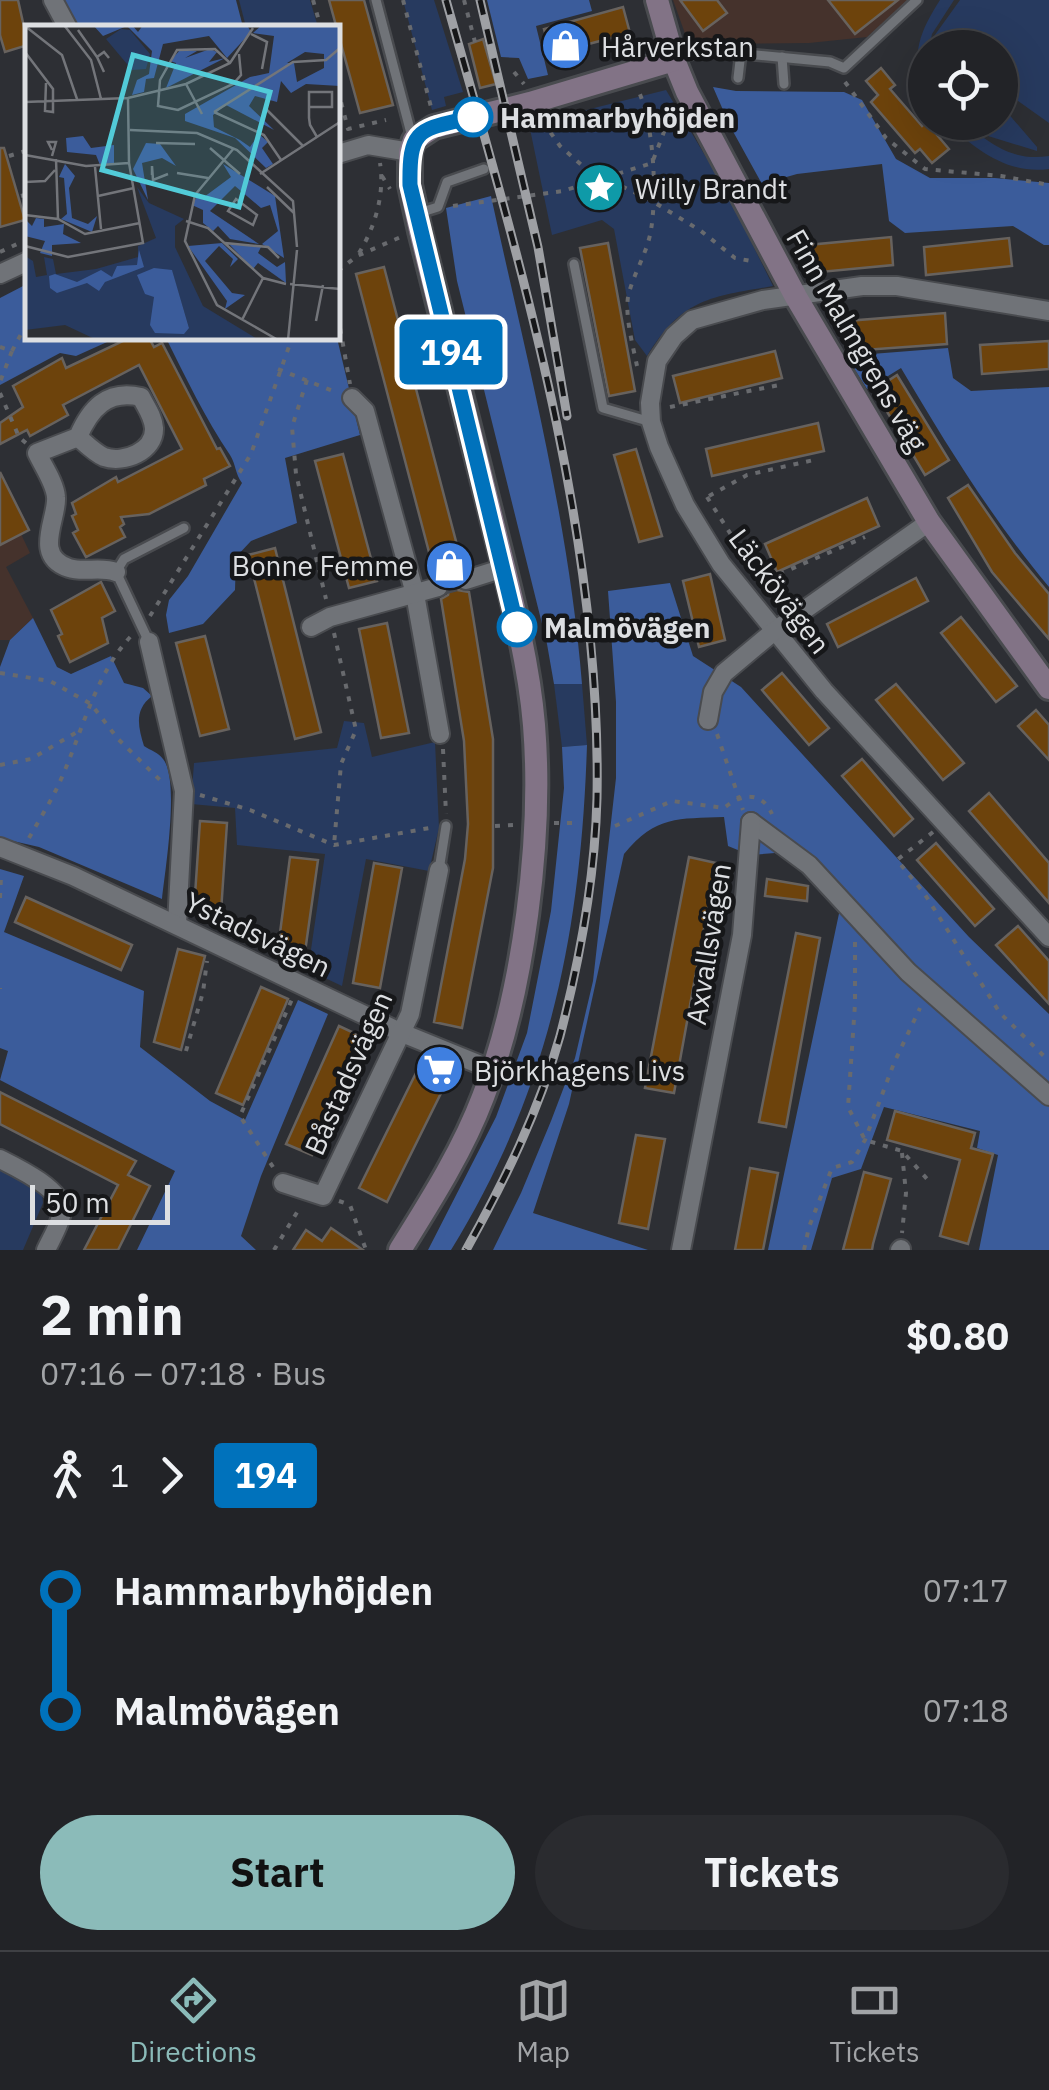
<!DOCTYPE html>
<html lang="en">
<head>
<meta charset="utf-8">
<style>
	body { margin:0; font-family:"IBM Plex Sans",sans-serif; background:#2a2b2f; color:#f1f3f6; height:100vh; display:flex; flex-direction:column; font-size:38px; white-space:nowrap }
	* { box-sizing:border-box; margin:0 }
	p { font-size:32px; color:#a2a4a7 }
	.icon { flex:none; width:55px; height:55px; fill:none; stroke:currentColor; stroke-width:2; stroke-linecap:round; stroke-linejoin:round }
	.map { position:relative; height:1250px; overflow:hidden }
	.panel { display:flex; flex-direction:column; background:#222327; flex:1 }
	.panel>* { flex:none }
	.badge { padding:0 20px; border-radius:8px; font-size:35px; line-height:65px }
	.buttons { position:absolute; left:908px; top:30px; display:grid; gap:20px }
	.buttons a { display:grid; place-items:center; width:110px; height:110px; border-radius:50%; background:#222327; box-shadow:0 10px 40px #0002,0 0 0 2px #3f4044; font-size:50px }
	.scale { position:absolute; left:30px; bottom:25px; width:140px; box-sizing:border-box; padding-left:10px; border:5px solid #dddfe2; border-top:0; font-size:28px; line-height:35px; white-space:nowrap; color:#dddfe2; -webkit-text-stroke:8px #161719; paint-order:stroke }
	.map>.badge { position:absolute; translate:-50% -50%; box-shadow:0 0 0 5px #fff }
	.legs { display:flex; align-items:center; gap:15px; height:110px; padding:0 40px; font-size:32px }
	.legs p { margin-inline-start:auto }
	.overview { display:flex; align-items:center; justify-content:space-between; height:170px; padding:0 40px }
	h1 { font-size:55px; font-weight:700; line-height:75px }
	.button { display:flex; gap:20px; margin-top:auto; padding:20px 40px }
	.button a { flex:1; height:115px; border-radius:60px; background:#8bbbb9; color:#111; font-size:40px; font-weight:700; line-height:115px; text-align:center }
	.button a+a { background:#2a2b2f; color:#f1f3f6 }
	ul { padding:0 40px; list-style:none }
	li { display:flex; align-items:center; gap:35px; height:120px; font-size:38px }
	li i { display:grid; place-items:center; width:15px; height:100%; margin:0 12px; background:currentColor }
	li i::after { content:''; width:25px; height:25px; margin:-12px; border:8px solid; border-radius:50%; background:#222327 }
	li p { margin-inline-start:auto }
	li:first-child i { background:linear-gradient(#0000 50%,currentColor 0) }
	li:last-child i { background:linear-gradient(currentColor 50%,#0000 0) }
	.dock { display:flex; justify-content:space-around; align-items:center; height:140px; border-top:2px solid #3f4044; background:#222327; font-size:28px; color:#a2a4a7 }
	.dock a { display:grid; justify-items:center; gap:5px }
	.dock .current { color:#8bbbb9 }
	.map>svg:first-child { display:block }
</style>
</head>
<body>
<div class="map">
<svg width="1049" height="1250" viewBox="0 0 1049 1250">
	<rect width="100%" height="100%" fill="#2d2f34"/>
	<g fill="#45322c">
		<path d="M673,0H910L867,37L809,43L700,44L688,42Z"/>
		<path d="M21,534L30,553L6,567L33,618L10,640H0V545Z"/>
	</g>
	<g fill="#273a5f">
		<path d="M239,0H310L318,27H246Z"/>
		<path d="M403,0H434L463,92L444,97L446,106L432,110Z"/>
		<path d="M940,0H954L932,34L929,47L925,48V90C909,55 921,30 940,0Z"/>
		<path d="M960,0H1049V123L1000,88V48L944,47L932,39Z"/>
		<path d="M666,90L725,189L773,286C710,297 683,298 647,356L635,340L614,229L602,220L552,235L530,129L590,109Z"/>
		<path d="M1000,104L1037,147V151L988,136L977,128L980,123L1000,122Z"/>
		<path d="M947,123C980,122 995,164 1049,156V169C1008,175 975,149 947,123Z"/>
		<path d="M554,684H582L587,745L562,747Z"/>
		<path d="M344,721L364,723L372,757L435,742L439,828L429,871L366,859L342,986L308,970L325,854L237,845L235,808L191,804L194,763L337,748Z"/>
		<path d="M0,1168L42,1193L43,1203L23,1250H0Z"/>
	</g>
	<g fill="#3b5c9b">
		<path d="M53,0H236L243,27H68Z"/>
		<path d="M487,0H589L592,11L536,26L548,75L528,79L519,58L501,57Z"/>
		<path d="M713,87L736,91L844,92L862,100L896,159L930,178H995L1049,183V245H1044L1013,226L905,233L889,221L882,164L797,174L762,184L730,126Z"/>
		<path d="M491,196C526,357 569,520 582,684H554L547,644L457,281L446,208Z"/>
		<path d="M27,284L28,338H116L76,356L60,353L0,385V298Z"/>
		<path d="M166,338H337L360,435L285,458L297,523L251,541L236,557L235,590L203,624L169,633L166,615L169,600L188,576L242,483C235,474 236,464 230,455C205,418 186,378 166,338Z"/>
		<path d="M948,348L953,378L971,391L1049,387V587C992,519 946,444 901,368L867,389L846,356Z"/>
		<path d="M670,583L693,656L741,687L969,937L1049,1014V1250H979L998,1155L977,1148L980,1131L884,1107L861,1169L832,1178L811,1250H768L841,904L801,866L775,853L750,855L728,846L724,817C678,819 656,815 624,854L569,1104L533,1213L648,1250H493L521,1193L551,1121L575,1058L593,981L616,778V702L608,591Z"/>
		<path d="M33,618L57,667L71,674L111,656L124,683L143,688L152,696C134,710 138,726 144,746C150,750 159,753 163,759C180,779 165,871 162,899L39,847L0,838V667L10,640Z"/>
		<path d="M587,745C581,932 550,1089 451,1250H428L496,1117L527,1033L551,911L564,788L562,747Z"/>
		<path d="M0,869L24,876L4,932L144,991L140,1047L210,1101L245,1120L298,1000L328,1014L261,1176L241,1236L256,1250H137L175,1171L0,1080L8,1051L0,1048Z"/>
	</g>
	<g fill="#6d430c" stroke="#67625e" stroke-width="2.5">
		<path d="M0,0H18L28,45L5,52L0,35Z"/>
		<path d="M329,0H364L393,105L360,113Z"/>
		<path d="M680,0H717L727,13L703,31Z"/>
		<path d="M828,0H898L855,34Z"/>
		<path d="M623,7L630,33L551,54L544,29Z"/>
		<path d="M483,39L496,84L480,88L469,44Z"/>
		<path d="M881,68L895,85L890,89L922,126L926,122L949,149L932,163L920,149L915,153L871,102L878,95L866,81Z"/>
		<path d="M0,148H4L25,220L0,227Z"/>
		<path d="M891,237L893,265L810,273L808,245Z"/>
		<path d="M1009,238L1012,266L926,275L924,247Z"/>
		<path d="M608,243L635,391L609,396L580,248Z"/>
		<path d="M384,267L463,568L456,572L454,583L458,590L469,592L493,739V868L462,1028L434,1022L465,859L468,824L464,741L441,599L448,595L450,585L446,578L435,575L356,274Z"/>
		<path d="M945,313L947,344L850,351L847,321Z"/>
		<path d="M129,338H149L154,347L162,343L217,449L220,448L230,466L204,479L206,485L149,514L121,517L124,524L120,527L125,537L86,557L73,533L78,530L72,516L76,514L72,503L116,477L118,482L182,449L139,365L63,405L68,415L30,436L27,430L0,444V423L23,407L13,386L62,358L66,368Z"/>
		<path d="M1049,341V369L982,374L980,345Z"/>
		<path d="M775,351L782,378L680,403L673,376Z"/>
		<path d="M897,375L949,460L925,475L874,390Z"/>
		<path d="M818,423L824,451L712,476L706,449Z"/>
		<path d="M636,449L662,536L639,542L614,455Z"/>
		<path d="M343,454L377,581L349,588L315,461Z"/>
		<path d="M0,472L29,530L0,545Z"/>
		<path d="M968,485L1015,553L1049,594V639L992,572L948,498Z"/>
		<path d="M867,498L879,526L777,572L765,544Z"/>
		<path d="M275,548L321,732L295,739L248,555Z"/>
		<path d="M710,574L725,640L699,647L683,581Z"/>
		<path d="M916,578L928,601L838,647L827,624Z"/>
		<path d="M101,582L115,611L102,618L108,643L70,662L58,636L62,634L51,610Z"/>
		<path d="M961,617L1017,686L996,702L941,633Z"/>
		<path d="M387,623L409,733L381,738L359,629Z"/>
		<path d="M205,636L229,729L200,736L176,643Z"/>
		<path d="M782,673L829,728L809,745L762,690Z"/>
		<path d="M896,684L964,763L943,780L876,700Z"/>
		<path d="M1036,710L1049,725V760L1018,726Z"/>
		<path d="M862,759L913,819L894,836L842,776Z"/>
		<path d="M989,793L1049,863V903L969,811Z"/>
		<path d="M200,821L227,823L221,912L194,910Z"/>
		<path d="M936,843L994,909L975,926L917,860Z"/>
		<path d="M290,857L318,860L305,952L278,948Z"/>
		<path d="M689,857L716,863L674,1093L645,1088Z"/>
		<path d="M374,863L402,868L380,988L353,983Z"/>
		<path d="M767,879L808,886L807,901L765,896Z"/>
		<path d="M26,897L132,945L121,970L15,922Z"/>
		<path d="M1018,926L1049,961V1004L996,945Z"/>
		<path d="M796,933L820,938L786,1127L759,1122Z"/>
		<path d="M178,949L205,956L181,1050L154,1042Z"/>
		<path d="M261,987L288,999L243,1105L216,1093Z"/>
		<path d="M339,1026L365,1038L312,1155L286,1144Z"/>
		<path d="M420,1065L448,1079L387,1202L359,1188Z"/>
		<path d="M0,1092L136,1161L128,1175L150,1186L118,1250H84L118,1185L0,1124Z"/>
		<path d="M895,1111L975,1133L971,1148L993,1154L968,1244L940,1236L960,1160L887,1140Z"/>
		<path d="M636,1135L665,1139L648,1229L619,1223Z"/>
		<path d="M750,1168L778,1173L763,1250H735Z"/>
		<path d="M864,1172L891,1179L873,1244L872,1250H843Z"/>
		<path d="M331,1228L363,1250H293L306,1230L322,1241Z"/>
	</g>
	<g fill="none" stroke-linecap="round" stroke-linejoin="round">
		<path stroke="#47494e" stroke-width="18" stroke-dasharray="18 9" stroke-linecap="butt" d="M438,587L466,580"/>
		<defs>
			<g id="lane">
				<path d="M376,0L412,137"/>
				<path d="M737,52L740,61L738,78"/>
				<path d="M782,57L784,84"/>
				<path d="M676,59L705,50L830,62L844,68L917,0"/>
				<path d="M419,213L438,207L447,182L484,169"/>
				<path d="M574,264L603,408L651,422"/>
				<path d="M149,642L116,572L124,559L184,528"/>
				<path d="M439,870L446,826"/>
			</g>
			<g id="street">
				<path d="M53,0L68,28"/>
				<path d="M338,154L368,145L410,152"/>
				<path d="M0,274L28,261"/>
				<path d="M1049,311L897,286H862L763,300L692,320L674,336L657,361L650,403L651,422L659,447L685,505L721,564L824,691L1049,937"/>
				<path d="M352,398L365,411L415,594L440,734"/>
				<path d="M78,437C90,409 107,389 141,397C146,407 153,416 154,428C155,451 124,464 104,457C95,453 86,444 78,437L37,453C43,466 55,483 56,497C58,518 32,556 69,568C84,573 100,566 116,572"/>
				<path d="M466,580L504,568"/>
				<path d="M311,627L330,617L438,587"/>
				<path d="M149,642L184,791L177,925"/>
				<path d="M708,720L713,692L724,673L773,632L929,522"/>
				<path d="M751,822L809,865L908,972L1049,1096"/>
				<path d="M0,847L73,876L402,1033L493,1070"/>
				<path d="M0,1159C16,1167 64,1190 62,1211C61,1223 51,1239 46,1250"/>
				<path d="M283,1183L323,1196L410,1014L439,870"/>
				<path d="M681,1250L742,935L751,822"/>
				<path d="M900,1250L901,1249"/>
			</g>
			<g id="secondary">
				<path d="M657,0L674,60L687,92L796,297L929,522L1049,688"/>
				<path d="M400,1250C430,1202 463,1150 483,1097C524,993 543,836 534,725C528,653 507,580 490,510C467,417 443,324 420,231L410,185V152L414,140L434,127L530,103L674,60"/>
			</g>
		</defs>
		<use href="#lane" stroke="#494b4f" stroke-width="14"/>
		<use href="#street" stroke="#494b4f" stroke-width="22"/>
		<use href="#secondary" stroke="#494b4f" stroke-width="28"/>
		<g stroke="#686a6e" stroke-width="4" stroke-dasharray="5 8" stroke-linecap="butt">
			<path d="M313,0L321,28"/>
			<path d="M403,0L431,107"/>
			<path d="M464,0L475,42"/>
			<path d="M514,72L524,84"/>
			<path d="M845,82L886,138L925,169L1001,176L1049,185"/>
			<path d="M338,90L348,129L386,120"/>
			<path d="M543,122L560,146L585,168L652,201L701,231L735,258L756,262"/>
			<path d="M25,132L28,140"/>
			<path d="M9,156L28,150"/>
			<path d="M382,176L390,189"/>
			<path d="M21,196L28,194"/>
			<path d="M453,206L563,191L652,163L669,119L670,105"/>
			<path d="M0,252L28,239"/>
			<path d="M359,253C375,227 385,194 380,163"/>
			<path d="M338,271L357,256L403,236"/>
			<path d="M338,316L350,384"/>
			<path d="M0,347L12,351L0,382"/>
			<path d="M12,351L28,321"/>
			<path d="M637,366C633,346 625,317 628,297C633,274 647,254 651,230C657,193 654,127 639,92"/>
			<path d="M278,369L338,393"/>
			<path d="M307,380L292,427L296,474L326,599"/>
			<path d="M0,393L19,437L26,443"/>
			<path d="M670,407L784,384"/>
			<path d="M709,496L747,475L818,459"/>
			<path d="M707,497L753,569L768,565L777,575L865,537"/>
			<path d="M150,616L251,454L292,338"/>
			<path d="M334,633L356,730L341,764L334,845"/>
			<path d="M0,673L50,681L91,704L118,739L163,783"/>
			<path d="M717,734L743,810"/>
			<path d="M443,749L446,814"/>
			<path d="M0,765L31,759L77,732"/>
			<path d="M200,795L250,810L334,845L435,827"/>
			<path d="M554,823H580"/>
			<path d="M495,826L515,825"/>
			<path d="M615,826L672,801L724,808C741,794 761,790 772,814"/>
			<path d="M933,832L897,860L924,893L1000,1013L1049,1061"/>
			<path d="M29,838C38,822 48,806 56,790C81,739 93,675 133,634"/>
			<path d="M0,898L1,877"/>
			<path d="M855,942V1004L848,1107L865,1140L902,1151L928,1180"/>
			<path d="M0,988V989"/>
			<path d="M186,1051L203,992L207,961"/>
			<path d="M902,1153L906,1193L902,1233"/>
			<path d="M273,1167L240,1116L293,997"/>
			<path d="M339,1201L350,1205L366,1250"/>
			<path d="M274,1250L299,1209"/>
			<path d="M804,1250L809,1227L832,1168L852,1162L865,1140L894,1063L920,1008"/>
		</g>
		<use href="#lane" stroke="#707378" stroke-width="9"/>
		<use href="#street" stroke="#707378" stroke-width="18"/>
		<use href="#secondary" stroke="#827386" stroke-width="22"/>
		<defs>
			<g id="rail">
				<path d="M446,0C518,256 602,530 597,798C595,877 580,959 560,1036C539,1111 504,1182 466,1250"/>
				<path d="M480,0L538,247L567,416"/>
			</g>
		</defs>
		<use href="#rail" stroke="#9ea0a4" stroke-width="9"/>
		<use href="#rail" stroke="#161719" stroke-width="5" stroke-dasharray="15" stroke-linecap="butt"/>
	</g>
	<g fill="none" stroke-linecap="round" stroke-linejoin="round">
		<defs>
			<path id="line-1" d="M473,117C420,130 409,126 410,185L517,627"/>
		</defs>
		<use href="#line-1" stroke="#fff" stroke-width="22"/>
		<use href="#line-1" stroke="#0072bc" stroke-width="15"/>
	</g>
	<defs>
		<symbol id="shop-disc" viewBox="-11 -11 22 22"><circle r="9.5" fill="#3f7fe0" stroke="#161719"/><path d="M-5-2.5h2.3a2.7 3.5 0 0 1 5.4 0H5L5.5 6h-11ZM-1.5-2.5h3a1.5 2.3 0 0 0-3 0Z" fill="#fff"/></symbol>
		<symbol id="sight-disc" viewBox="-11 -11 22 22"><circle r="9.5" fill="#0f9aa8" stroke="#161719"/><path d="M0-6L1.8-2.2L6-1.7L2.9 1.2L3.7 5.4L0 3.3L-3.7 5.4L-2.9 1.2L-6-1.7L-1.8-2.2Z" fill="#fff"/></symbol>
		<symbol id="supermarket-disc" viewBox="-11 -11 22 22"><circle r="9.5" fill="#3f7fe0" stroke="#161719"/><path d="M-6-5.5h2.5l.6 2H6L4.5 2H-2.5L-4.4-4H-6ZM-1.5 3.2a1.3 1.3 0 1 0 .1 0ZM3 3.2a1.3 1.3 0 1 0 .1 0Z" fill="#fff"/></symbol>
	</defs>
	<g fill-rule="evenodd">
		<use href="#shop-disc" x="538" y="18" width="55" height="55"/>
		<use href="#sight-disc" x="572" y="160" width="55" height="55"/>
		<use href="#shop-disc" x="422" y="538" width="55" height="55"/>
		<use href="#supermarket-disc" x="412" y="1042" width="55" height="55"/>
	</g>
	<g fill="#fff" stroke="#0072bc" stroke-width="5">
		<circle cx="473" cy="117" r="18"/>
		<circle cx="517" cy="627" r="18"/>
	</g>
	<g text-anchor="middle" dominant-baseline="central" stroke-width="9" stroke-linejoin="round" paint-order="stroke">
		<g font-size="28" fill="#dddfe2" stroke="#161719" text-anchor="start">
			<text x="601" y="46">Hårverkstan</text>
			<text x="635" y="188">Willy Brandt</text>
			<text x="414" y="565" text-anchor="end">Bonne Femme</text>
			<text x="474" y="1070">Björkhagens Livs</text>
		</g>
		<g font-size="28" font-weight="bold" fill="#dddfe2" stroke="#161719" text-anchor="start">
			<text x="500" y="117">Hammarbyhöjden</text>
			<text x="544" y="627">Malmövägen</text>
		</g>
		<g font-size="28" fill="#dddfe2" stroke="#161719">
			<text transform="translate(857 340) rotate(60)">Finn Malmgrens väg</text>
			<text transform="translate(780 591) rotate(53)">Läckövägen</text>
			<text transform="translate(258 934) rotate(26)">Ystadsvägen</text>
			<text transform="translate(708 944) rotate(-81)">Axvallsvägen</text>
			<text transform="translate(348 1073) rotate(-66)">Båstadsvägen</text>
		</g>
	</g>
	<g transform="translate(25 25)">
		<rect width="315" height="315" fill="#2d2f34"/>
		<path d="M96,4L105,5L125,29L121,44L107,45L81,14ZM112,162L124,178L159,194L150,201V222L178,281L234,315H72L40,300L0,305V231L8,236L11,252L22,250L19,232L28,234L31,249L71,244L113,232V221L131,213ZM147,246L164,303L129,271Z" fill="#273a5f" fill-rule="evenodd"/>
		<path d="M68,0H107L113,7L118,0H222L226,7L202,33L184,11L138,19L129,53L121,54L119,67L107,70L112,55L124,49L127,26L102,1L78,11ZM237,0H315V61L281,59L266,68L256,56L252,77L230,71L224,81L249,105L201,80L188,90L189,102L215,115L225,122L234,109L243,117L237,123L248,139L241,143L210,113L160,96V89L225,52L244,48L249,11L228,8ZM280,27L299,29V43L272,57L269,38H262ZM185,24L192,27L184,37L200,33L141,63L151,38L145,36L155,25L172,26L160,33ZM58,111L66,123L89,120V138L75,140L71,130L42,127L41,113ZM121,118L135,119L151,141L137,133L117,138L123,175L108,144ZM40,139L50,151L44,163L47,193L63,199L72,191L67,207L36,194L42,189L39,153L34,152ZM198,139L250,171L259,233L237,219L253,206L245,180L236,183L210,161L185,186L234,219L205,214L193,201L188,206L178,198V185L167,180L174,168L179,172L206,152ZM11,193L19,194V202L39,199L38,209L56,218L27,220V231L15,228L20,216L0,211V194L7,201ZM197,218L213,234L205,242L208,234L194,221L180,236L207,268L220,270L200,284L202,276L163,221ZM204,219L236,222L233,228L252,242L260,237L261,258L233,238L228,244ZM114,225L119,242L80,257L74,266L62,258L32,268L25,263L24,251L30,249L52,257L76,245L87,252L92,241L112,240ZM129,243L147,245L164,303L159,309L130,308L125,300L129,272L120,269L112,250Z" fill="#3b5c9b" fill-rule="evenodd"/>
		<path fill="none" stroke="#73757a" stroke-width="2.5" d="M39,0L66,35L76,74M0,1L37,30L52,74M53,5L72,32M226,9L242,17L237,44M0,27L28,64V87L20,86L21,58M204,37L190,24L152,25L135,55L133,81L153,85L208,59L216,50L214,29M79,47L72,32L79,27L84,33M161,59L177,89M0,77L103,73L161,59L205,38L228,3M284,82H307V67H284V93L285,100L292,112M240,83L278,121M189,87L268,37L301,35L315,23M189,87L239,110L256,135M105,105L172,108L212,125L268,176L272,222M131,118L170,119M185,123L215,149M209,123L170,170L160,216L192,280L253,315M27,125L23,117H31L27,131M0,130L61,141L104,138M31,134L33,194M70,142L76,204M152,148L183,153M235,149L315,97M127,150V141L128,155L143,149M0,157L20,156L30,145M242,162L269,188M73,171L109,163M211,174L232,190L228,200L203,186ZM0,190L33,194L60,209L115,198M161,196L183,203L238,253L261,259M200,218L243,222L254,233M0,221L43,232L118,218L104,138L103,73M265,259L315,264M217,295L238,253M291,296L298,260M263,315L272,225"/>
		<path fill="#52cbd8" fill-opacity="0.15" stroke="#52cbd8" stroke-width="5" d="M108,30L245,67L214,182L77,145Z"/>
		<rect width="315" height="315" fill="none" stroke="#dddfe2" stroke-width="5"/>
	</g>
</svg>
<div class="buttons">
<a><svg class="icon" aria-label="locate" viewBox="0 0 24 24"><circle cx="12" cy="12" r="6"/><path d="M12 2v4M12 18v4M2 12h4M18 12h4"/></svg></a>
</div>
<div class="scale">50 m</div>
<b class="badge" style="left:451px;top:352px;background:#0072bc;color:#fff">194</b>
</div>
<section class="panel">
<div class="overview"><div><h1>2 min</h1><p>07:16 – 07:18 · Bus</p></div><b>$0.80</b></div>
<div class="legs"><svg class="icon" aria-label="walk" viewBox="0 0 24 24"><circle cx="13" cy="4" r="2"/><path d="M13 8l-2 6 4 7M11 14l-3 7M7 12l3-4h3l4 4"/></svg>1<svg class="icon" aria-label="forward" viewBox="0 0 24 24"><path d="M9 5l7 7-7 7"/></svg><b class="badge" style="background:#0072bc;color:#fff">194</b></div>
<ul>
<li><i style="color:#0072bc"></i><b>Hammarbyhöjden</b><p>07:17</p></li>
<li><i style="color:#0072bc"></i><b>Malmövägen</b><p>07:18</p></li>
</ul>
<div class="button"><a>Start</a><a>Tickets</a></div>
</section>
<nav class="dock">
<a class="current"><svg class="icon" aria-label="directions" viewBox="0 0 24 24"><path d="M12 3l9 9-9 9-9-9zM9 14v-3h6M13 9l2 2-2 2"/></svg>Directions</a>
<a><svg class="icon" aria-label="map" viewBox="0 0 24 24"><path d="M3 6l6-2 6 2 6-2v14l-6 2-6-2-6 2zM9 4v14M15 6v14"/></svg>Map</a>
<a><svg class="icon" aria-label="tickets" viewBox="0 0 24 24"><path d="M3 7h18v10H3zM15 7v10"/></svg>Tickets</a>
</nav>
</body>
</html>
